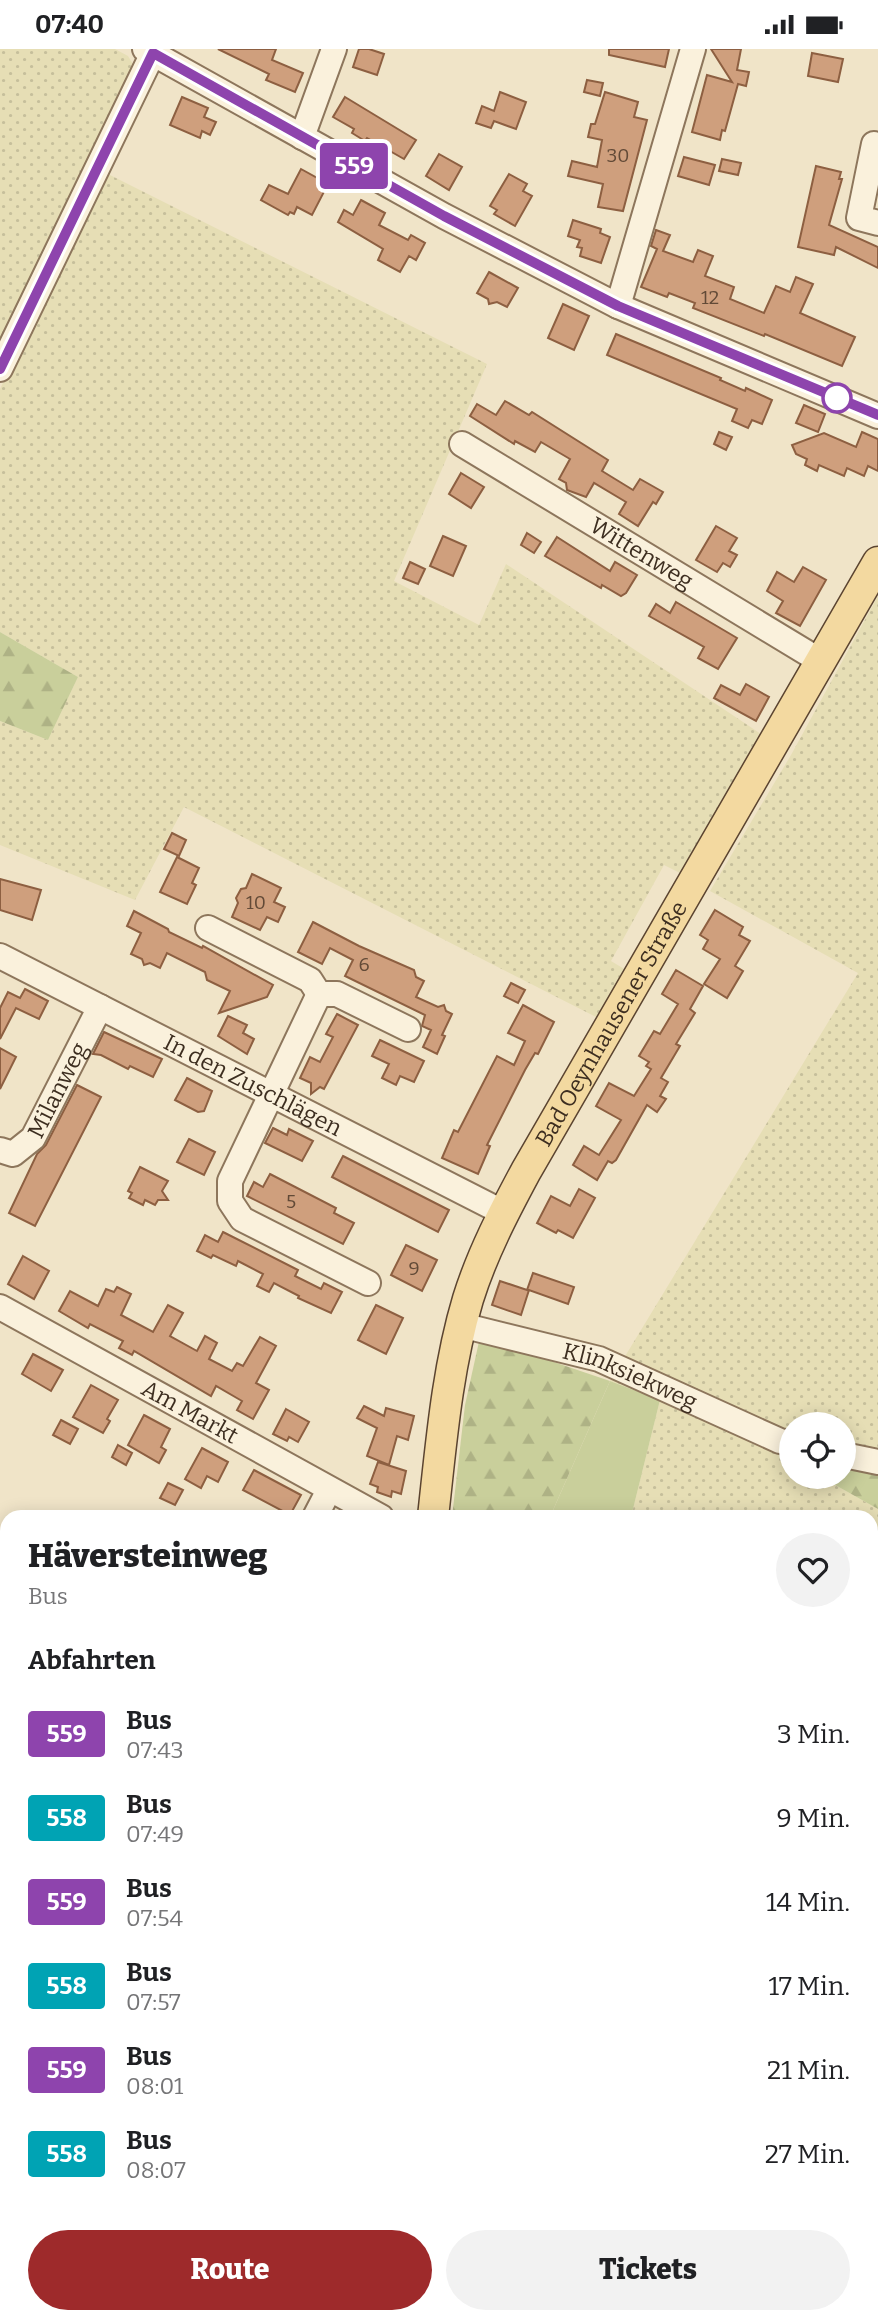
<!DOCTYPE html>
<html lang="de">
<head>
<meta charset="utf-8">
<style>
	body { margin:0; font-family:Bitter,serif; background:#f2f2f2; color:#202124; height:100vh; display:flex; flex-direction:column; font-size:26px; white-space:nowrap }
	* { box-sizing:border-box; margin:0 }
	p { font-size:23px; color:#757577 }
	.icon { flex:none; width:38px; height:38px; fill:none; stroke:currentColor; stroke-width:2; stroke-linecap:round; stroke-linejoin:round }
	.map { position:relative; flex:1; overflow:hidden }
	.sheet { position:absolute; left:0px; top:1461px; width:878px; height:814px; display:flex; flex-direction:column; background:#fff; border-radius:21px 21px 0 0; box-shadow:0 4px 18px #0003 }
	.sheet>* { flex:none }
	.badge { padding:0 14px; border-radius:5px; font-size:24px; line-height:46px }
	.buttons { position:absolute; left:779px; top:1363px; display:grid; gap:14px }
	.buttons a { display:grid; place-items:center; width:77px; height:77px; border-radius:50%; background:#fff; box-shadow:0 4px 18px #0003; font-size:35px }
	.map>.badge { position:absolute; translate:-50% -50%; box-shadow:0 0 0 4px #fff }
	h2 { padding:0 28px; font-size:26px; line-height:63px }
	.round { display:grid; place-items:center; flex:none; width:74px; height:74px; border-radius:37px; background:#f2f2f2 }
	.overview { display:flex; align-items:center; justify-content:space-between; height:119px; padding:0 28px }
	h1 { font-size:33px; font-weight:800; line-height:52px }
	.primary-button { display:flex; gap:14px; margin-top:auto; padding:14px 28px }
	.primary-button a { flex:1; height:80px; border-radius:42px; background:#9e2a2b; color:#fff; font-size:28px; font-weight:800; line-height:80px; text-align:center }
	.primary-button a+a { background:#f2f2f2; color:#202124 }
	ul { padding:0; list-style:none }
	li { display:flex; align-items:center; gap:21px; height:84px; padding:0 28px }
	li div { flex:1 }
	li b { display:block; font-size:26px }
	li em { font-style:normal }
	li .badge { min-width:77px; font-weight:700; text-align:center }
	.status { display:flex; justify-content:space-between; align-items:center; height:49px; padding:0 35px; background:#fff; direction:ltr }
	.status svg { height:19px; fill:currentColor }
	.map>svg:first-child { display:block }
</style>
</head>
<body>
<div class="status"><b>07:40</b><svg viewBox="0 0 49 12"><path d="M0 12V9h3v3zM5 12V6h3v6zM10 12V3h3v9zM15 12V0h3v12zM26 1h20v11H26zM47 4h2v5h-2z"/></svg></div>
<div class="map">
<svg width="878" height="2274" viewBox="0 0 878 2274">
	<defs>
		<pattern id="farmland-dots" width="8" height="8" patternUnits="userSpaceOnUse" patternTransform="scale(1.75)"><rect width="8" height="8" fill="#e6deb5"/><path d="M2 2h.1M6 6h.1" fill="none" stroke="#c6bf9b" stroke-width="1.8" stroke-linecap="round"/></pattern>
		<pattern id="forest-firs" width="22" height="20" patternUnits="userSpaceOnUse" patternTransform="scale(1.75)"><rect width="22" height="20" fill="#c9cf9b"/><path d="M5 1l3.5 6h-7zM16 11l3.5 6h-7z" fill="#aeb285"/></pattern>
	</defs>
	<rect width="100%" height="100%" fill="#f0e4c8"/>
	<g fill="url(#farmland-dots)">
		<path d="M0,0H115L128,7L134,17L0,298Z"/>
		<path d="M104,123L487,315L394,532L479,576L506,515L761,685L682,825L664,816L611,912L626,921L598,969L184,758L135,851L0,796V672L48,691L78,628L0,583V340Z"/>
		<path d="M878,547V1426L844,1418V1376H791V1406L779,1404L791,1411V1428H821L878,1460V2029L872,2030V1468H631L660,1351L610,1332L858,924L710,842L791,706Z"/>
		<path d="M0,2085L7,2091V2232L0,2233Z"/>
	</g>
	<g fill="#c9cf9b">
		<path d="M610,1332L660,1351L631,1468H550Z"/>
		<path d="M878,2029V2067L872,2069V2030Z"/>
		<path d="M878,2107V2274H610L607,2268H872V2109Z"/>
		<path d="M177,2268H335L309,2274H143Z"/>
	</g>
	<g fill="url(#forest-firs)">
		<path d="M0,583L78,628L48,691L0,672Z"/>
		<path d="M480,1288L610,1332L550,1468H452L465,1356Z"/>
		<path d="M844,1418L878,1426V1460L821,1428H844Z"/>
	</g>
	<g fill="#cf9f7d" stroke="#8d5f41" stroke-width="2">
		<path d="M218,0H276L272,11L303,24L295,43L266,31L269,25Z"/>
		<path d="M359,0H369L384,5L377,26L353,18Z"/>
		<path d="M609,0H669L665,18L609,6Z"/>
		<path d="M711,0H741L737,21L749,23L746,37L738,35L725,82L722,81L720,91L692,83L707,26L732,33Z"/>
		<path d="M812,4L843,10L838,33L808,27Z"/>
		<path d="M587,31L603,34L600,47L584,43Z"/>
		<path d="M500,43L526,53L516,80L494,72L491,79L476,74L482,57L494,62Z"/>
		<path d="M605,43L638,53L634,68L647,71L623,162L598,158L603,135L568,127L572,112L597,118L602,91L588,88L591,75H595Z"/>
		<path d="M182,48L208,59L204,68L216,73L210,86L202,82L200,89L170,76Z"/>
		<path d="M345,48L416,91L404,110L367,89L365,92L352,84L354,80L333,68Z"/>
		<path d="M439,105L462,118L449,141L426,127Z"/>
		<path d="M684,108L715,116L709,136L678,127Z"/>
		<path d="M722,110L741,114L738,126L719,122Z"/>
		<path d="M816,117L841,123L839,130H842L829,176L878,198V219L836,198L834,206L798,198Z"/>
		<path d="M301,120L328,135L312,166L297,158L294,165L290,163L288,166L261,151L269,136L288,145Z"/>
		<path d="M509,125L527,135L523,142L532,147L515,177L494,165L497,161L490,157Z"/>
		<path d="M361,151L385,164L379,176L408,191L411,186L425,194L416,211L409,207L400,223L378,211L383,200L338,173L344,161L353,166Z"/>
		<path d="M573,171L601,180L600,184L610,188L601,214L580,207L582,199L577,198L580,191L568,187Z"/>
		<path d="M656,181L670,186L663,202L693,213L698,201L713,207L705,227L734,238L730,250L764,264L776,237L790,243L796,228L813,235L800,264L855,288L842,317L765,285L764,287L693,259L695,254L669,244L667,248L641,238L657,200L651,197Z"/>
		<path d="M489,223L518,239L507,258L497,253L489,255L488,250L477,244Z"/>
		<path d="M563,255L589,267L574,301L548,289Z"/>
		<path d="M616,285L721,329L720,331L745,342L746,339L772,351L762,375L752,371L748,379L732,372L737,360L607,306Z"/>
		<path d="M505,352L529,366L532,363L608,411L602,422L633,441L640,430L663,443L656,455L653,453L638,477L619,465L626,453L594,434L586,448L567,441L566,434L559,430L570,410L541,393L535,403L515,392L514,395L470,367L477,355L496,366Z"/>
		<path d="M804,356L825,365L818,383L796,374Z"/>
		<path d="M719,383L732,388L726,401L714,395Z"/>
		<path d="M862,383L878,390V422L868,417L864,427L847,419L844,427L819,416L817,422L805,416L807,410L796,405L792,396L824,384L856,398Z"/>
		<path d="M461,424L484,438L471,459L449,445Z"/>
		<path d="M716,477L737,489L729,502L737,506L730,518L723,514L717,523L696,511Z"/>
		<path d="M527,484L541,493L534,504L521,496Z"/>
		<path d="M443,487L466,497L453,527L430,517Z"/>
		<path d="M557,488L610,522L615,513L637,526L626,544L621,547L602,536L601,539L545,507Z"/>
		<path d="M410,513L425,520L418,535L403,529Z"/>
		<path d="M803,518L826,531L800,577L776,564L783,552L767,542L777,523L794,533Z"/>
		<path d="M676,553L737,589L718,620L698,609L704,598L649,567L656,555L670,564Z"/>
		<path d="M746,635L769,648L756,672L714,649L721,636L740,646Z"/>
		<path d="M172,784L186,791L179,807L164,800Z"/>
		<path d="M177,808L199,819L192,834L196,836L187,855L160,843Z"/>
		<path d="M252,825L281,839L274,853L285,858L278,873L267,868L260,881L232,868L238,854L236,849L241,840L246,839Z"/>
		<path d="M0,830L41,841L32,871L0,861Z"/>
		<path d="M715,861L743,878L739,886L750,892L735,917L743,922L727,949L704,935L720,910L703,900L708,891L700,886Z"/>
		<path d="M134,862L168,880L169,883L202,899L203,897L273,936L267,948L219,964L230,942L207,931L205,923L167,904L160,919L150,914L144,916L142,910L131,905L141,884L127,877Z"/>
		<path d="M313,873L359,897L414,921L416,928L424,932L416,948L438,958L444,956L446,962L452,965L442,986L445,987L437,1005L423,998L431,981L422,977L425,966L345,927L353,911L330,899L322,915L298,903Z"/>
		<path d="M676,921L703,937L690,960L695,964L676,995L680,997L661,1029L668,1033L660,1047L666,1050L657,1063L647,1056L616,1111L612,1114L608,1112L597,1131L573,1116L584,1097L599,1106L621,1071L596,1057L609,1034L634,1047L651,1020L646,1017L649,1013L639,1007L654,982L660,985L678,955L662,945Z"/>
		<path d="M511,934L525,941L518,954L504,947Z"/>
		<path d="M25,940L48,952L39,970L16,959L0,990V959L8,943L20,949Z"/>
		<path d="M523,956L554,973L538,1005L535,1004L525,1021L487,1096L490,1097L478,1125L442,1109L454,1081L458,1083L497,1007L514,1016L525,992L508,984Z"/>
		<path d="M337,965L358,976L324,1040L320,1038L311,1045V1034L300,1029L310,1008L320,1013L333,988L326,985Z"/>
		<path d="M228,967L247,976L243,984L254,990L247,1005L218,987Z"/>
		<path d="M104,983L162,1010L153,1028L130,1017L128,1020L101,1006L93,1005Z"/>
		<path d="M380,991L424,1012L414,1033L400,1027L396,1036L382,1029L389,1015L372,1007Z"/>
		<path d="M0,999L16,1008L0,1040Z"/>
		<path d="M187,1029L212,1042L204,1062L198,1063L175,1051Z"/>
		<path d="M77,1036L101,1048L35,1177L9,1164L37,1105L46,1096Z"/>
		<path d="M273,1079L287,1086L289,1080L313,1092L302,1112L265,1094Z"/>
		<path d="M189,1090L215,1103L204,1126L177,1113Z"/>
		<path d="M343,1107L449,1161L438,1183L332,1128Z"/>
		<path d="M140,1118L168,1132L162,1142L168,1151H158L155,1156L145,1151L143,1156L129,1149L132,1144L128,1142Z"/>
		<path d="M270,1125L336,1159L334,1164L354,1174L343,1195L247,1147L254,1133L263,1138Z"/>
		<path d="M579,1140L595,1149L573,1189L558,1181L556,1184L537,1174L551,1147L570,1157Z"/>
		<path d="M223,1183L298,1221L295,1227L321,1240L324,1234L342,1243L331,1264L298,1249L299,1247L274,1234L269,1243L257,1237L263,1225L238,1212L236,1217L213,1206L211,1209L197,1202L205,1186L218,1193Z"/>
		<path d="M406,1196L437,1211L422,1242L391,1226Z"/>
		<path d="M23,1207L49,1222L34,1250L8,1235Z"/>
		<path d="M533,1224L574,1238L568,1255L529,1241L521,1266L492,1256L500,1232L527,1241Z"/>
		<path d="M117,1238L131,1245L121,1266L153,1283L168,1256L183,1264L170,1287L197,1302L205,1287L217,1294L209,1310L232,1322L237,1314L243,1317L260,1288L276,1297L256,1334L269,1341L253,1370L237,1361L242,1352L216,1337L211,1347L134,1302L132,1306L119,1299L123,1292L90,1275L88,1279L59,1262L70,1242L98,1257L106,1240L114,1243Z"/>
		<path d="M376,1256L403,1269L386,1305L358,1291Z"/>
		<path d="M33,1305L63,1321L51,1342L22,1325Z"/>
		<path d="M91,1336L118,1351L107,1370L110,1372L103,1384L73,1368Z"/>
		<path d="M364,1357L384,1367L386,1359L414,1367L408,1391L397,1387L389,1416L367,1407L377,1379L357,1369Z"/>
		<path d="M286,1360L309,1373L298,1393L289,1388L287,1392L273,1385Z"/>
		<path d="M144,1366L170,1380L161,1398L166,1401L159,1414L128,1396Z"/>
		<path d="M61,1371L78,1380L70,1395L53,1386Z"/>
		<path d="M118,1396L132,1404L126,1416L112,1408Z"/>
		<path d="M202,1399L228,1413L218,1433L207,1427L201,1439L185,1430Z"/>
		<path d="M378,1413L406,1422L401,1445L392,1442L391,1448L377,1443L378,1438L370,1435Z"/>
		<path d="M254,1421L301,1446L290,1466L243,1441Z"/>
		<path d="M168,1434L183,1441L175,1456L160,1449Z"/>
	</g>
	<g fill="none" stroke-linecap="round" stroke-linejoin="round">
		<defs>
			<g id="minor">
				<path d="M145,0L444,167L618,257L878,367"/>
				<path d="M302,88L334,0"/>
				<path d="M874,95L859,169L878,174"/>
				<path d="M618,257L693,0"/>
				<path d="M0,320L153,4"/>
				<path id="s1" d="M462,395L822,613"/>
				<path d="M208,879L310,931L319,945H337L408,980"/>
				<path id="s2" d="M0,907L504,1164"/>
				<path d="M319,945L230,1132V1152L242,1170L368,1234"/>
				<path id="s3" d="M0,1101L13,1105L33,1089L100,958"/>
				<path id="s4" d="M0,1258L381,1468"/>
				<path id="s5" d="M461,1276L599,1310L780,1392L791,1394"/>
				<path d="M844,1406L878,1413"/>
				<path d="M315,1468L329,1441"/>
				<path d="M0,1644L7,1649"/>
				<path d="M0,1777L7,1771"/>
				<path d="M0,1863L7,1857"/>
			</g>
			<g id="major">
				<path id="s6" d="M433,1468C441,1396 447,1320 468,1250C482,1205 504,1163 526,1122L878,513"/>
				<path d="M872,2085L878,2084"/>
				<path d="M577,2268L580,2274"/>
				<path d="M0,2272L38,2268"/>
			</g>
		</defs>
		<use href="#minor" stroke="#8d765c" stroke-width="28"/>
		<use href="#major" stroke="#5b4430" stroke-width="33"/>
		<g stroke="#8d765c" stroke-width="2.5" stroke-dasharray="5 3.5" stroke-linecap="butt">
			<path d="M0,2225L7,2224"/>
			<path d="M377,2274L378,2271L393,2268"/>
		</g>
		<use href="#minor" stroke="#faf1dc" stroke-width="24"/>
		<use href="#major" stroke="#f3d9a0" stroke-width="30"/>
	</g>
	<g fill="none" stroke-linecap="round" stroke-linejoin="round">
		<defs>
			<path id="line" d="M0,320L153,4L444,167L618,257L878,366"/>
		</defs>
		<use href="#line" stroke="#fff" stroke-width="16"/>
		<use href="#line" stroke="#8e44ad" stroke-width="10"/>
	</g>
	<circle fill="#fff" stroke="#8e44ad" stroke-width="3.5" cx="837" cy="349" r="14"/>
	<g text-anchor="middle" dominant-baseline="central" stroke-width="5" stroke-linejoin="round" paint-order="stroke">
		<g font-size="19" fill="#624a37">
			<text x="618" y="106">30</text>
			<text x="710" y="248">12</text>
			<text x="256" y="853">10</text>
			<text x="364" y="915">6</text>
			<text x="291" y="1152">5</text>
			<text x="414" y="1219">9</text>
		</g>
		<g font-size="23" fill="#3d2e20" stroke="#f7eed8">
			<text stroke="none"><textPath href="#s1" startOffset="210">Wittenweg</textPath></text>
			<text stroke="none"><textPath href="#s6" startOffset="532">Bad Oeynhausener Straße</textPath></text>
			<text stroke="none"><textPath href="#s2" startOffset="284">In den Zuschlägen</textPath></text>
			<text stroke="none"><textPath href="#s3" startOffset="93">Milanweg</textPath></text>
			<text stroke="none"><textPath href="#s5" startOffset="177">Klinksiekweg</textPath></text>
			<text stroke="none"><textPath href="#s4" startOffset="217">Am Markt</textPath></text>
		</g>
	</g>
</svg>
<div class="buttons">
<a><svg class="icon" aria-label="locate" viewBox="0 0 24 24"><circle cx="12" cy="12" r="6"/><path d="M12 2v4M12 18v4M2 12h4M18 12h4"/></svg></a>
</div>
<b class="badge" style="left:354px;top:117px;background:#8e44ad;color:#fff">559</b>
<section class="sheet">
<div class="overview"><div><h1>Häversteinweg</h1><p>Bus</p></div><a class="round"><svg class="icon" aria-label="heart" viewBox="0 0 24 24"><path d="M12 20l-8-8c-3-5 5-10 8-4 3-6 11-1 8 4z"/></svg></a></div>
<h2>Abfahrten</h2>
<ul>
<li><span class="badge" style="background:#8e44ad;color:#fff">559</span><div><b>Bus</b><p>07:43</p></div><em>3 Min.</em></li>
<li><span class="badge" style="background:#00a3b4;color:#fff">558</span><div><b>Bus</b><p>07:49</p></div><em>9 Min.</em></li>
<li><span class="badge" style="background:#8e44ad;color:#fff">559</span><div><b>Bus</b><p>07:54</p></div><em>14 Min.</em></li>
<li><span class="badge" style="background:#00a3b4;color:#fff">558</span><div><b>Bus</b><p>07:57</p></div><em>17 Min.</em></li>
<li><span class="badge" style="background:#8e44ad;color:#fff">559</span><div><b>Bus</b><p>08:01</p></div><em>21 Min.</em></li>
<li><span class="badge" style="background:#00a3b4;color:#fff">558</span><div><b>Bus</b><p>08:07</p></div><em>27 Min.</em></li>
</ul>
<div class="primary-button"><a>Route</a><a>Tickets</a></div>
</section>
</div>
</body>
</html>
